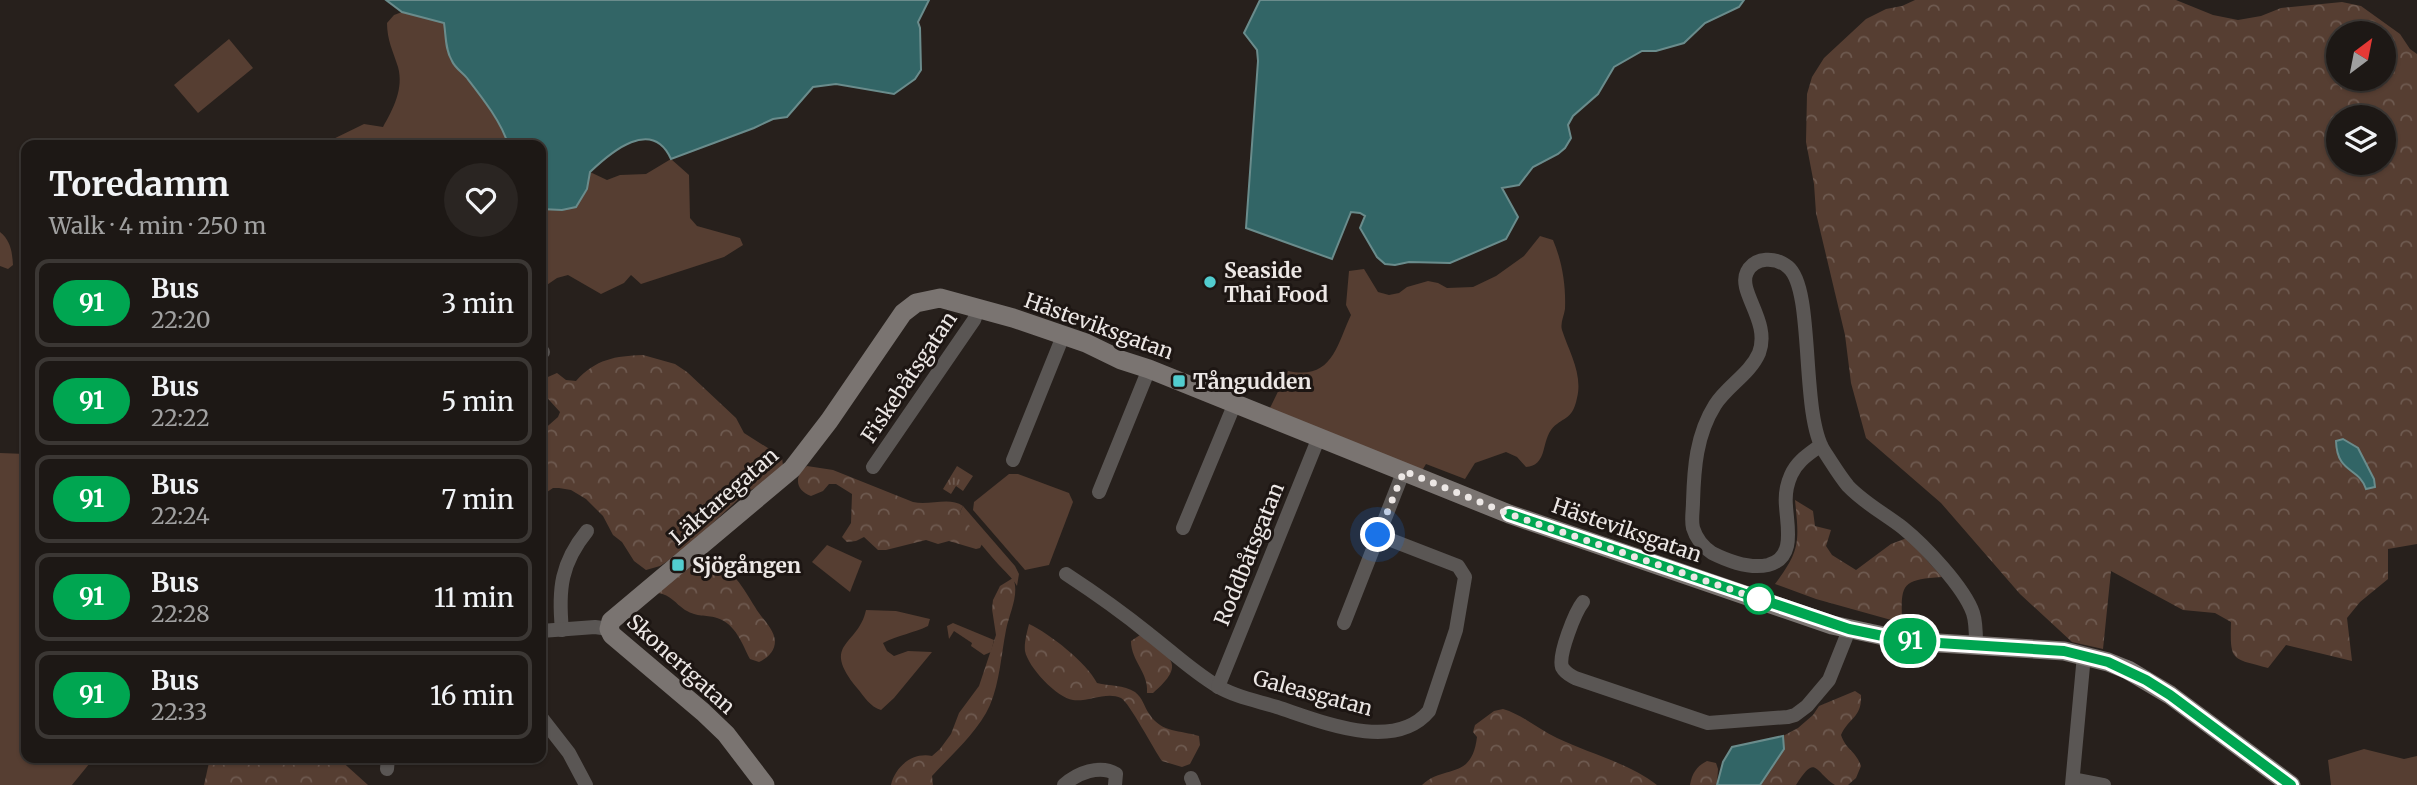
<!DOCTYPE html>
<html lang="en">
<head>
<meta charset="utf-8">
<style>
	body { margin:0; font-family:Merriweather,serif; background:#2a2522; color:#f1f3f6; height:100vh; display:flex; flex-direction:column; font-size:26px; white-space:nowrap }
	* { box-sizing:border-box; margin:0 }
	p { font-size:23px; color:#a0a0a0 }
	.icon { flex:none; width:38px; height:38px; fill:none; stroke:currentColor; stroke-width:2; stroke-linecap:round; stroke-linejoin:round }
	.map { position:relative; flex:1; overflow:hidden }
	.sheet { position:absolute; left:21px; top:140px; width:525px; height:623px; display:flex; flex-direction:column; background:#1d1815; border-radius:14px; box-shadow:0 2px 5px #0004,0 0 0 2px #3b3734 }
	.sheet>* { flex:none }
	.badge { padding:0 14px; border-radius:23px; font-size:24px; line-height:46px }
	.needle { width:46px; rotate:32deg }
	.controls { position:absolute; left:2326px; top:21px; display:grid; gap:14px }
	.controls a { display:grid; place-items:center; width:70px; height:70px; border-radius:50%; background:#1d1815; box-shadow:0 2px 5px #0004,0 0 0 2px #3b3734; font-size:35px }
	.you { position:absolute; width:35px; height:35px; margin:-18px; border:5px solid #fff; border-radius:50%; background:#1a73e8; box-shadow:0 0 0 10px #1a73e833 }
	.map>.badge { position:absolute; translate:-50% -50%; box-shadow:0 0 0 4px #fff }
	.round { display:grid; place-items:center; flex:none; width:74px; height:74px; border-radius:37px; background:#2a2522 }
	.overview { display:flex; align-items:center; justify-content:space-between; height:119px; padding:0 28px }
	h1 { font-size:33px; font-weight:700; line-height:52px }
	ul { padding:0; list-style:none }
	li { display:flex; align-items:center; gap:21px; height:88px; margin:0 14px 10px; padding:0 14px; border:4px solid #3b3734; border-radius:14px }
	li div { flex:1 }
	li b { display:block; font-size:26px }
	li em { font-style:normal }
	li .badge { min-width:77px; font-weight:700; text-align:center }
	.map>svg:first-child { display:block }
</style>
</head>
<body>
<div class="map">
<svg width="2417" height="785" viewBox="0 0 2417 785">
	<defs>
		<pattern id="forest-crowns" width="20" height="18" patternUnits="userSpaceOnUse" patternTransform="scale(1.75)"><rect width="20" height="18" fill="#563e32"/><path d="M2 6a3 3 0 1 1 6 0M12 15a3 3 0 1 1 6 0" fill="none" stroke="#6e5a50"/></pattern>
		<pattern id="park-tufts" width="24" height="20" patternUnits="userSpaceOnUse" patternTransform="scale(1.75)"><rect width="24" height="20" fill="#563e32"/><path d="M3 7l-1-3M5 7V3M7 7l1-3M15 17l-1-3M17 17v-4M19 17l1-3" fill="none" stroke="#6e5a50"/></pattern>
	</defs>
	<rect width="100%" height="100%" fill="#27201c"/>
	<g fill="#563e32">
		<path d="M402,12L444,23C446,35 445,50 452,61C455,68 463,73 467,78C481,95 503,124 508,145H321L364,124L383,127C393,109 404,89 398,67C393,51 387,40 387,23L394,15Z"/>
		<path d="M229,39L253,68L198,113L174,85Z"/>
		<path d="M671,159L689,175L690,218L697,226L740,238L743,245L724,257L641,284L631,275L624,283L601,294L568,275L557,278L541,289V209L562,210L587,189L590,172L607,180L620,175L646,174Z"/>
		<path d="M0,232C11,241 12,252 13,265L8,269L0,266Z"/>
		<path d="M1540,236L1553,240C1562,261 1566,285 1565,309C1564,316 1560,323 1562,330C1569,352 1583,374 1577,398C1572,422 1562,416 1551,430C1541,445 1547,465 1526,467L1517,457L1506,452L1475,463L1465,479L1426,464L1420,474L1269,410L1288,371C1332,380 1336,347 1351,315L1346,305L1349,271L1364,269L1378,292L1389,295L1399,293L1407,287L1428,281L1438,283L1447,288L1473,287L1496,276L1524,256Z"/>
		<path d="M0,453L26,454V758H94L72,785H0Z"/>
		<path d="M1009,474H1018L1069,493L1073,502L1049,565L1025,570L973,510L974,502Z"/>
		<path d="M963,506L1015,566L1019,574L1017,586C1012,577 1005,572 998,564C985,549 968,530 960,512Z"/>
		<path d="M827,545L862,561L850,592L812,562Z"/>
		<path d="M866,610L896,611L930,619L928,626C914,633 898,635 883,643L887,651L894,656L908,651L932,652L894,698L881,710C870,707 864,696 857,688C820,642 858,647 866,610Z"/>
		<path d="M953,623L994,640L991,652L984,655L971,646L972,643L954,631L949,639L947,626Z"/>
		<path d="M2364,749L2404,759L2417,756V785H2331L2328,760Z"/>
	</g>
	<g fill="url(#forest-crowns)" fill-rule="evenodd">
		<path d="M1915,0H2176L2213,15L2238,20L2261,16L2281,8L2342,2L2361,6L2400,34L2410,49L2417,54V544L2388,549V579L2360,602L2347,618L2352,661L2286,645L2268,668C2231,658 2230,662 2231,622L2215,613L2183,610L2111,571L2103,649L2072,642L2020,594L1941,503L1866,438L1851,383L1845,335L1816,213L1814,184L1806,142L1807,94L1812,77L1824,58L1866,19L1886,9L1902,6ZM2338,33H2384V79H2338ZM2338,117H2384V163H2338Z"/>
		<path d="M643,355L675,364L687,372L736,418L744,433L782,457L783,466L762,485L746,492L682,552L660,566L646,570L634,561L622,542L613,535L603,516L586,499L571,490L559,488H553L541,496V432L558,417L560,412L541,391V380L557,373L566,380L576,381C596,359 615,356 643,355Z"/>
		<path d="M807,466L833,470L913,502C930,506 949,496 963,506L960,512L982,544L980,548L976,549L949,541L938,544L926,540L886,550H878L864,537L856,541L847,542L842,537L851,523L852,494L836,484H829L823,491L811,496C796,491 793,476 807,466Z"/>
		<path d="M1795,500L1813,511L1815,526L1831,530L1826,546L1832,555L1856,570L1891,544L1907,538L1942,577C1901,580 1901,583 1902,623L1816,599L1775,584C1801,550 1799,541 1795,500Z"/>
		<path d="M710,560C733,568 743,588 755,607C761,618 774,628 775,641C775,651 768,658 759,662L750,659C742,644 736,624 717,618C704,614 699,618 685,610C675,603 671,595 658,593L689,567Z"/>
		<path d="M1013,578C1020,594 1009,614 1006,630C1001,655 1000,681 990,705C978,732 952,754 932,776L933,785H891C895,767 912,752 932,756L940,749L951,734L959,713L979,686L996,635L992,609L993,600L1000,586Z"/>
		<path d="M1029,624C1050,634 1086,662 1097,683C1109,686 1124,685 1135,692C1143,698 1144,707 1150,715C1162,733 1180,730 1199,736L1200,745L1190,764L1182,767L1162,761C1154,750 1129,702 1121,698C1107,691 1088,702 1073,700C1057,698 1028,667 1025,651C1024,643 1027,632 1029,624Z"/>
		<path d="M1140,635C1170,657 1188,663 1153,693H1147C1149,673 1131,661 1131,641Z"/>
		<path d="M1855,691L1861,695C1862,718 1849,717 1841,735C1846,750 1856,751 1861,766L1856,778L1848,785H1835C1814,771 1816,753 1796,785H1760L1784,749L1783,736L1798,728L1813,715L1819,706Z"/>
		<path d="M1503,709C1523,715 1538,729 1557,738C1588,753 1631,764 1657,785H1422C1444,764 1472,781 1477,737L1473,732L1475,725L1494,711Z"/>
		<path d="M210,758H338L368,785H204Z"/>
		<path d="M1707,761L1716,763L1718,769L1717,785H1690C1692,773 1697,766 1707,761Z"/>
	</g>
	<path fill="url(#park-tufts)" d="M957,466L973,476L963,491L956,486L951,494L943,489Z"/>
	<g fill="#326566" stroke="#6a8c8c" stroke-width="2">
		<path d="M386,0H929L918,22L920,28L921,70L915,79L894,94L836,84L813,87L787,117L773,119L754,128L671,159C652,117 611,152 590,172L587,189L576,207L562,210L541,209V145H508C503,124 481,96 467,78C463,73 455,68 452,61C445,50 446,35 444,23L402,12Z"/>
		<path d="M1260,0H1744L1739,7L1705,23L1684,43L1656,51H1642L1614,67L1598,94L1573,116L1568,125L1571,138L1565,148L1558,154L1533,167L1519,185L1502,188L1518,217L1506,239L1450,263L1409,262L1395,265L1385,264L1377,257L1360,228L1365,216L1360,213L1351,212L1332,259L1246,228L1258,61L1257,50L1244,33Z"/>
		<path d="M2343,439L2358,448L2374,479L2375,487L2366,489C2359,467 2337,474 2336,441Z"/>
		<path d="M1783,736L1784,749L1760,785H1717L1723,762L1732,747Z"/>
	</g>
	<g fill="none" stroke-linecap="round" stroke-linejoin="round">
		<g stroke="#5a5654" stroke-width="14">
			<path d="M541,354L543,352"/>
			<path d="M1821,445C1809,454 1797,461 1791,475C1787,484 1785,496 1786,506C1787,526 1796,558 1768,565C1750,569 1728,561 1712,553C1703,547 1696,538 1693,528C1691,520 1693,511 1693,502C1694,469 1696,435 1715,405C1727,386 1750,374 1759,353C1771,321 1737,292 1747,272C1755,256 1776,257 1788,267C1815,289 1800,412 1824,451C1832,463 1839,475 1848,486C1864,503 1885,514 1903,528C1924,545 1964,587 1973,613C1976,622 1976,634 1976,644"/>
			<path d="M1013,460L1063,336"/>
			<path d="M873,467L974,320L978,309"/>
			<path d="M1099,492L1149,369"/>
			<path d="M1183,528L1235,403"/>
			<path d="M1066,574C1095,593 1122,612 1149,634C1171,651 1192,671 1217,686C1235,697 1258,701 1277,707C1320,721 1394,753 1429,711L1456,630L1465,577L1458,566L1378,535"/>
			<path d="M1583,602C1575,612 1558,655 1562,667C1565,673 1570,675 1575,678L1708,723L1788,717L1795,715L1807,706L1829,680L1849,630"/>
			<path d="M1344,623L1404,470"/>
			<path d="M562,630C558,589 561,563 587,531"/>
			<path d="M541,631L595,627L609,629"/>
			<path d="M1218,687L1319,437"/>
			<path d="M541,717L569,753L586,785"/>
			<path d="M387,769L388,758"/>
			<path d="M1191,778L1194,785"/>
			<path d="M2073,779L2104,785"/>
			<path d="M1064,785C1077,773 1100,764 1116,774L1115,785"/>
			<path d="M2072,785L2084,655"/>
		</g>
		<path stroke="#7a7471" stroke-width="19" d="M765,785L726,734L703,712L612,635L609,629L611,621L792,469L829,421L903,313L916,303L940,298L1013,318L1086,343L1121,360L1149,369L1509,514L1832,625L1907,641L2064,651L2108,662L2128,670L2170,695L2291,785"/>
	</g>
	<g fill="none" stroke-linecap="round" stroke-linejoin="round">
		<defs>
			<path id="line" d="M1509,514L1849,629L1907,641L2064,651L2108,662L2146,680L2170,695L2291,785"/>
		</defs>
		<use href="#line" stroke="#fff" stroke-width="16"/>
		<use href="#line" stroke="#00a651" stroke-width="10"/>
		<path stroke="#ece7e5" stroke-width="7" stroke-dasharray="0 12.6" d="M1378,535L1404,471L1509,514L1759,599"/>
	</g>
	<g fill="#52cdcf" stroke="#1d1613" stroke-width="2.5">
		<circle cx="1210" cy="282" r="7"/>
		<rect x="1172" y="374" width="14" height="14" rx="3.5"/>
		<rect x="671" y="558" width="14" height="14" rx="3.5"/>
	</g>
	<circle fill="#fff" stroke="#00a651" stroke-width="3.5" cx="1759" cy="599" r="14"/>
	<g text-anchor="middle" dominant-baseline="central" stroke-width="6" stroke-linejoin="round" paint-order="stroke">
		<g font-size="21" font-weight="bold" fill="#ece7e5" stroke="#1d1613" text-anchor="start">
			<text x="1224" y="270">Seaside<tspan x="1224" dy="24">Thai Food</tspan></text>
			<text x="1193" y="381">Tångudden</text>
			<text x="692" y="565">Sjögången</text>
		</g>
		<g font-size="21" fill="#ece7e5" stroke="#1d1613">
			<text transform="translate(1099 326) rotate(20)">Hästeviksgatan</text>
			<text transform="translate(909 377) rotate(-56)">Fiskebåtsgatan</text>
			<text transform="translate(724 496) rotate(-41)">Läktaregatan</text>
			<text transform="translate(1627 530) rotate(19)">Hästeviksgatan</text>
			<text transform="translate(1249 554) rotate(-68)">Roddbåtsgatan</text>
			<text transform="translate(681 664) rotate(42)">Skonertgatan</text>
			<text transform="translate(1313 693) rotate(15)">Galeasgatan</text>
		</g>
	</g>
</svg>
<div class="controls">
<a><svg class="needle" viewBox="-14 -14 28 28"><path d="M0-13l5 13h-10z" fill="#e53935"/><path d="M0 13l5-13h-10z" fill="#a0a0a0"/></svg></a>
<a><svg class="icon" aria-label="layers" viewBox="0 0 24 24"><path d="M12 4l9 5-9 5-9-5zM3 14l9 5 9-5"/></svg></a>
</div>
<div class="you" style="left:1378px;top:535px"></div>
<b class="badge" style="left:1910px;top:641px;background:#00a651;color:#fff">91</b>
<section class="sheet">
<div class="overview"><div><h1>Toredamm</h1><p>Walk · 4 min · 250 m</p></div><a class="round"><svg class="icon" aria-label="heart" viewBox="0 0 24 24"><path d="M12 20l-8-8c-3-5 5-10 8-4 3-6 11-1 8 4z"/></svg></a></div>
<ul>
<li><span class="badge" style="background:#00a651;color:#fff">91</span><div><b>Bus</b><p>22:20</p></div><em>3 min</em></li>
<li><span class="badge" style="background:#00a651;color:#fff">91</span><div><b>Bus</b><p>22:22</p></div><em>5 min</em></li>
<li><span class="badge" style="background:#00a651;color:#fff">91</span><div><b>Bus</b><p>22:24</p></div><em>7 min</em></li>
<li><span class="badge" style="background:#00a651;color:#fff">91</span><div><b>Bus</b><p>22:28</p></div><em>11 min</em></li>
<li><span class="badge" style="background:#00a651;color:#fff">91</span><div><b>Bus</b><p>22:33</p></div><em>16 min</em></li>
</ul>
</section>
</div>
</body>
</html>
